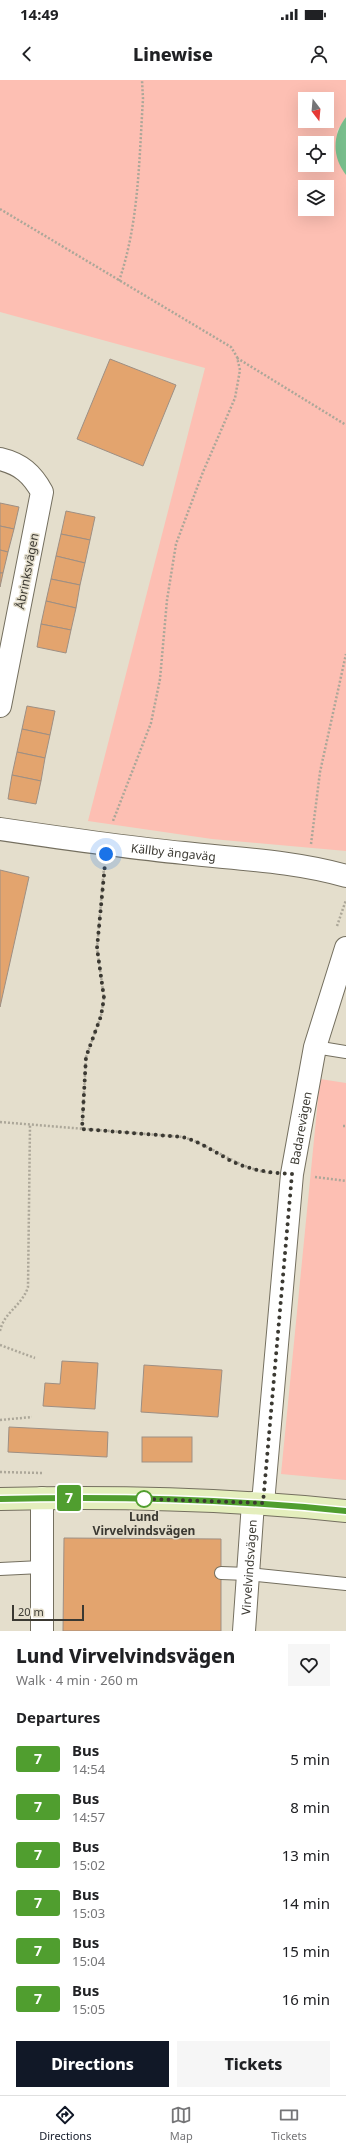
<!DOCTYPE html>
<html lang="en">
<head>
<meta charset="utf-8">
<style>
	body { margin:0; font-family:"Noto Sans",sans-serif; background:#f6f6f6; color:#202124; height:100vh; display:flex; flex-direction:column; font-size:15px; white-space:nowrap }
	* { box-sizing:border-box; margin:0 }
	p { font-size:13px; color:#757577 }
	.icon { flex:none; width:22px; height:22px; fill:none; stroke:currentColor; stroke-width:2; stroke-linecap:round; stroke-linejoin:round }
	.map { position:relative; height:1551px; overflow:hidden }
	.side { display:flex; flex-direction:column; background:#fff; flex:1 }
	.side>* { flex:none }
	.badge { padding:0 8px; border-radius:3px; font-size:14px; line-height:26px }
	.needle { width:26px; rotate:164deg }
	.fabs { position:absolute; left:298px; top:12px; display:grid; gap:8px }
	.fabs a { display:grid; place-items:center; width:36px; height:36px; border-radius:0px; background:#fff; box-shadow:0 4px 16px #0002; font-size:20px }
	.scale { position:absolute; left:12px; bottom:10px; width:72px; box-sizing:border-box; padding-left:4px; border:2px solid #3b3932; border-top:0; font-size:11px; line-height:14px; white-space:nowrap; color:#3b3932; -webkit-text-stroke:3px #e4decc; paint-order:stroke }
	.you { position:absolute; width:20px; height:20px; margin:-10px; border:3px solid #fff; border-radius:50%; background:#1a73e8; box-shadow:0 0 0 6px #1a73e833 }
	.map>.badge { position:absolute; translate:-50% -50%; box-shadow:0 0 0 2px #fff }
	h2 { padding:0 16px; font-size:15px; line-height:36px }
	.round { display:grid; place-items:center; flex:none; width:42px; height:42px; border-radius:0px; background:#f6f6f6 }
	.summary { display:flex; align-items:center; justify-content:space-between; height:68px; padding:0 16px }
	h1 { font-size:19px; font-weight:800; line-height:30px }
	.button { display:flex; gap:8px; margin-top:auto; padding:8px 16px }
	.button a { flex:1; height:46px; border-radius:0px; background:#111827; color:#fff; font-size:16px; font-weight:800; line-height:46px; text-align:center }
	.button a+a { background:#f6f6f6; color:#202124 }
	ul { padding:0; list-style:none }
	li { display:flex; align-items:center; gap:12px; height:48px; padding:0 16px }
	li div { flex:1 }
	li b { display:block; font-size:15px }
	li em { font-style:normal }
	li .badge { min-width:44px; font-weight:700; text-align:center }
	.status { display:flex; justify-content:space-between; align-items:center; height:28px; padding:0 20px; background:#fff; direction:ltr }
	.status svg { height:11px; fill:currentColor }
	header { display:flex; justify-content:space-between; align-items:center; height:52px; padding:0 16px; background:#fff; font-size:18px; font-weight:800 }
	.tabs { display:flex; justify-content:space-around; align-items:center; height:56px; border-top:1px solid #e0e0e0; background:#fff; font-size:11px; color:#757577 }
	.tabs a { display:grid; justify-items:center; gap:2px }
	.tabs .selected { color:#111827 }
	.map>svg:first-child { display:block }
</style>
</head>
<body>
<div class="status"><b>14:49</b><svg viewBox="0 0 49 12"><path d="M0 12V9h3v3zM5 12V6h3v6zM10 12V3h3v9zM15 12V0h3v12zM26 1h20v11H26zM47 4h2v5h-2z"/></svg></div>
<header><svg class="icon" aria-label="back" viewBox="0 0 24 24"><path d="M15 5l-7 7 7 7"/></svg>Linewise<svg class="icon" aria-label="person" viewBox="0 0 24 24"><circle cx="12" cy="8" r="4"/><path d="M4 21q1-7 8-7t8 7"/></svg></header>
<div class="map">
<svg width="346" height="1551" viewBox="0 0 346 1551">
	<rect width="100%" height="100%" fill="#e4decc"/>
	<g fill="#fdbfb3" fill-rule="evenodd">
		<path d="M0,0H346V37L337,51L346,95V771L212,759L88,741L205,288L0,232ZM305,19H327V41H305ZM305,63H327V85H305ZM305,107H327V129H305Z"/>
		<path d="M320,999L346,1003V1400L281,1394Z"/>
	</g>
	<path fill="#79bf8d" d="M346,37V95C332,77 332,55 346,37Z"/>
	<g fill="#e3a46e" stroke="#9e8f83">
		<path d="M110,279L176,305L143,386L77,359Z"/>
		<path d="M0,423L19,427L14,449L0,446Z"/>
		<path d="M66,431L95,437L90,460L61,454Z"/>
		<path d="M0,446L14,449L8,472L0,470Z"/>
		<path d="M61,454L90,460L85,483L56,476Z"/>
		<path d="M0,470L8,472L3,493H0Z"/>
		<path d="M56,476L85,483L80,505L51,499Z"/>
		<path d="M0,493H3L0,507Z"/>
		<path d="M51,499L80,505L76,528L46,521Z"/>
		<path d="M46,521L76,528L71,550L41,544Z"/>
		<path d="M41,544L71,550L66,573L37,567Z"/>
		<path d="M27,626L55,631L50,655L22,649Z"/>
		<path d="M22,649L50,655L45,678L17,672Z"/>
		<path d="M17,672L45,678L41,701L12,695Z"/>
		<path d="M12,695L41,701L36,724L8,719Z"/>
		<path d="M0,790L29,797L0,927Z"/>
		<path d="M62,1281L98,1283L95,1329L43,1326L45,1303L60,1304Z"/>
		<path d="M144,1285L222,1290L218,1337L141,1332Z"/>
		<path d="M9,1347L108,1352L107,1377L8,1372Z"/>
		<rect x="142" y="1357" width="50" height="25"/>
		<path d="M64,1458L221,1459V1551H63Z"/>
	</g>
	<g fill="none" stroke-linecap="round" stroke-linejoin="round">
		<defs>
			<g id="lane">
				<path d="M315,967L346,972"/>
				<path d="M0,1489L41,1487"/>
				<path d="M221,1493L248,1494L346,1504"/>
			</g>
			<g id="street">
				<path d="M0,379C21,384 32,394 42,412L0,626"/>
				<path id="s1" d="M0,749C61,758 122,767 184,773C237,779 294,781 346,796"/>
				<path d="M42,1418V1551"/>
				<path id="s2" d="M263,1423L292,1094L315,967L346,868"/>
				<path id="s3" d="M244,1551L253,1423"/>
			</g>
			<path id="secondary" d="M0,1419C115,1416 231,1419 346,1431"/>
		</defs>
		<use href="#lane" stroke="#746f5f" stroke-width="14"/>
		<use href="#street" stroke="#746f5f" stroke-width="24"/>
		<use href="#secondary" stroke="#746f5f" stroke-width="24"/>
		<g stroke="#aca799" stroke-width="2.5" stroke-dasharray="2 2" stroke-linecap="butt">
			<path d="M0,129L231,267L237,277L240,290L235,318L203,392L176,464L167,520L160,599L151,643L113,741"/>
			<path d="M119,201C139,143 139,80 143,19L142,0"/>
			<path d="M237,278L346,345"/>
			<path d="M311,764L320,692L346,574"/>
			<path d="M337,846L346,820"/>
			<path d="M0,1042L183,1057C213,1066 237,1088 270,1093"/>
			<path d="M343,1046H346"/>
			<path d="M82,1049L86,977L101,936L104,918L97,868L104,787"/>
			<path d="M315,1097L346,1101"/>
			<path d="M0,1251C4,1232 22,1226 28,1207L30,1045"/>
			<path d="M0,1265L35,1278"/>
			<path d="M0,1340L32,1337"/>
			<path d="M0,1392L42,1393"/>
		</g>
		<use href="#lane" stroke="#fff" stroke-width="12"/>
		<use href="#street" stroke="#fff" stroke-width="22"/>
		<use href="#secondary" stroke="#e4eebd" stroke-width="22"/>
	</g>
	<g fill="none" stroke-linecap="round" stroke-linejoin="round">
		<defs>
			<path id="line" d="M0,1419C115,1416 231,1419 346,1431"/>
		</defs>
		<use href="#line" stroke="#fff" stroke-width="9"/>
		<use href="#line" stroke="#509e2f" stroke-width="6"/>
		<path stroke="#3b3932" stroke-width="4" stroke-dasharray="0 7.2" d="M106,774L97,868L104,918L101,936L86,977L82,1049L183,1057C200,1062 215,1072 231,1081C250,1090 270,1093 292,1094L263,1423L144,1419"/>
	</g>
	<circle fill="#fff" stroke="#509e2f" stroke-width="2" cx="144" cy="1419" r="8"/>
	<g text-anchor="middle" dominant-baseline="central" stroke-width="3" stroke-linejoin="round" paint-order="stroke">
		<g font-size="12" fill="#3b3932" stroke="#e4decc">
			<text transform="translate(27 491) rotate(-79)">Åbrinksvägen</text>
			<text stroke="none"><textPath href="#s1" startOffset="175">Källby ängaväg</textPath></text>
			<text stroke="none"><textPath href="#s2" startOffset="377">Badarevägen</textPath></text>
			<text stroke="none"><textPath href="#s3" startOffset="64">Virvelvindsvägen</textPath></text>
		</g>
		<g font-size="12" font-weight="bold" fill="#3b3932" stroke="#e4decc">
			<text x="144" y="1436">Lund<tspan x="144" dy="14">Virvelvindsvägen</tspan></text>
		</g>
	</g>
</svg>
<div class="fabs">
<a><svg class="needle" viewBox="-14 -14 28 28"><path d="M0-13l5 13h-10z" fill="#e53935"/><path d="M0 13l5-13h-10z" fill="#757577"/></svg></a>
<a><svg class="icon" aria-label="locate" viewBox="0 0 24 24"><circle cx="12" cy="12" r="6"/><path d="M12 2v4M12 18v4M2 12h4M18 12h4"/></svg></a>
<a><svg class="icon" aria-label="layers" viewBox="0 0 24 24"><path d="M12 4l9 5-9 5-9-5zM3 14l9 5 9-5"/></svg></a>
</div>
<div class="scale">20 m</div>
<div class="you" style="left:106px;top:774px"></div>
<b class="badge" style="left:69px;top:1418px;background:#509e2f;color:#fff">7</b>
</div>
<section class="side">
<div class="summary"><div><h1>Lund Virvelvindsvägen</h1><p>Walk · 4 min · 260 m</p></div><a class="round"><svg class="icon" aria-label="heart" viewBox="0 0 24 24"><path d="M12 20l-8-8c-3-5 5-10 8-4 3-6 11-1 8 4z"/></svg></a></div>
<h2>Departures</h2>
<ul>
<li><span class="badge" style="background:#509e2f;color:#fff">7</span><div><b>Bus</b><p>14:54</p></div><em>5 min</em></li>
<li><span class="badge" style="background:#509e2f;color:#fff">7</span><div><b>Bus</b><p>14:57</p></div><em>8 min</em></li>
<li><span class="badge" style="background:#509e2f;color:#fff">7</span><div><b>Bus</b><p>15:02</p></div><em>13 min</em></li>
<li><span class="badge" style="background:#509e2f;color:#fff">7</span><div><b>Bus</b><p>15:03</p></div><em>14 min</em></li>
<li><span class="badge" style="background:#509e2f;color:#fff">7</span><div><b>Bus</b><p>15:04</p></div><em>15 min</em></li>
<li><span class="badge" style="background:#509e2f;color:#fff">7</span><div><b>Bus</b><p>15:05</p></div><em>16 min</em></li>
</ul>
<div class="button"><a>Directions</a><a>Tickets</a></div>
</section>
<nav class="tabs">
<a class="selected"><svg class="icon" aria-label="directions" viewBox="0 0 24 24"><path d="M12 3l9 9-9 9-9-9zM9 14v-3h6M13 9l2 2-2 2"/></svg>Directions</a>
<a><svg class="icon" aria-label="map" viewBox="0 0 24 24"><path d="M3 6l6-2 6 2 6-2v14l-6 2-6-2-6 2zM9 4v14M15 6v14"/></svg>Map</a>
<a><svg class="icon" aria-label="tickets" viewBox="0 0 24 24"><path d="M3 7h18v10H3zM15 7v10"/></svg>Tickets</a>
</nav>
</body>
</html>
